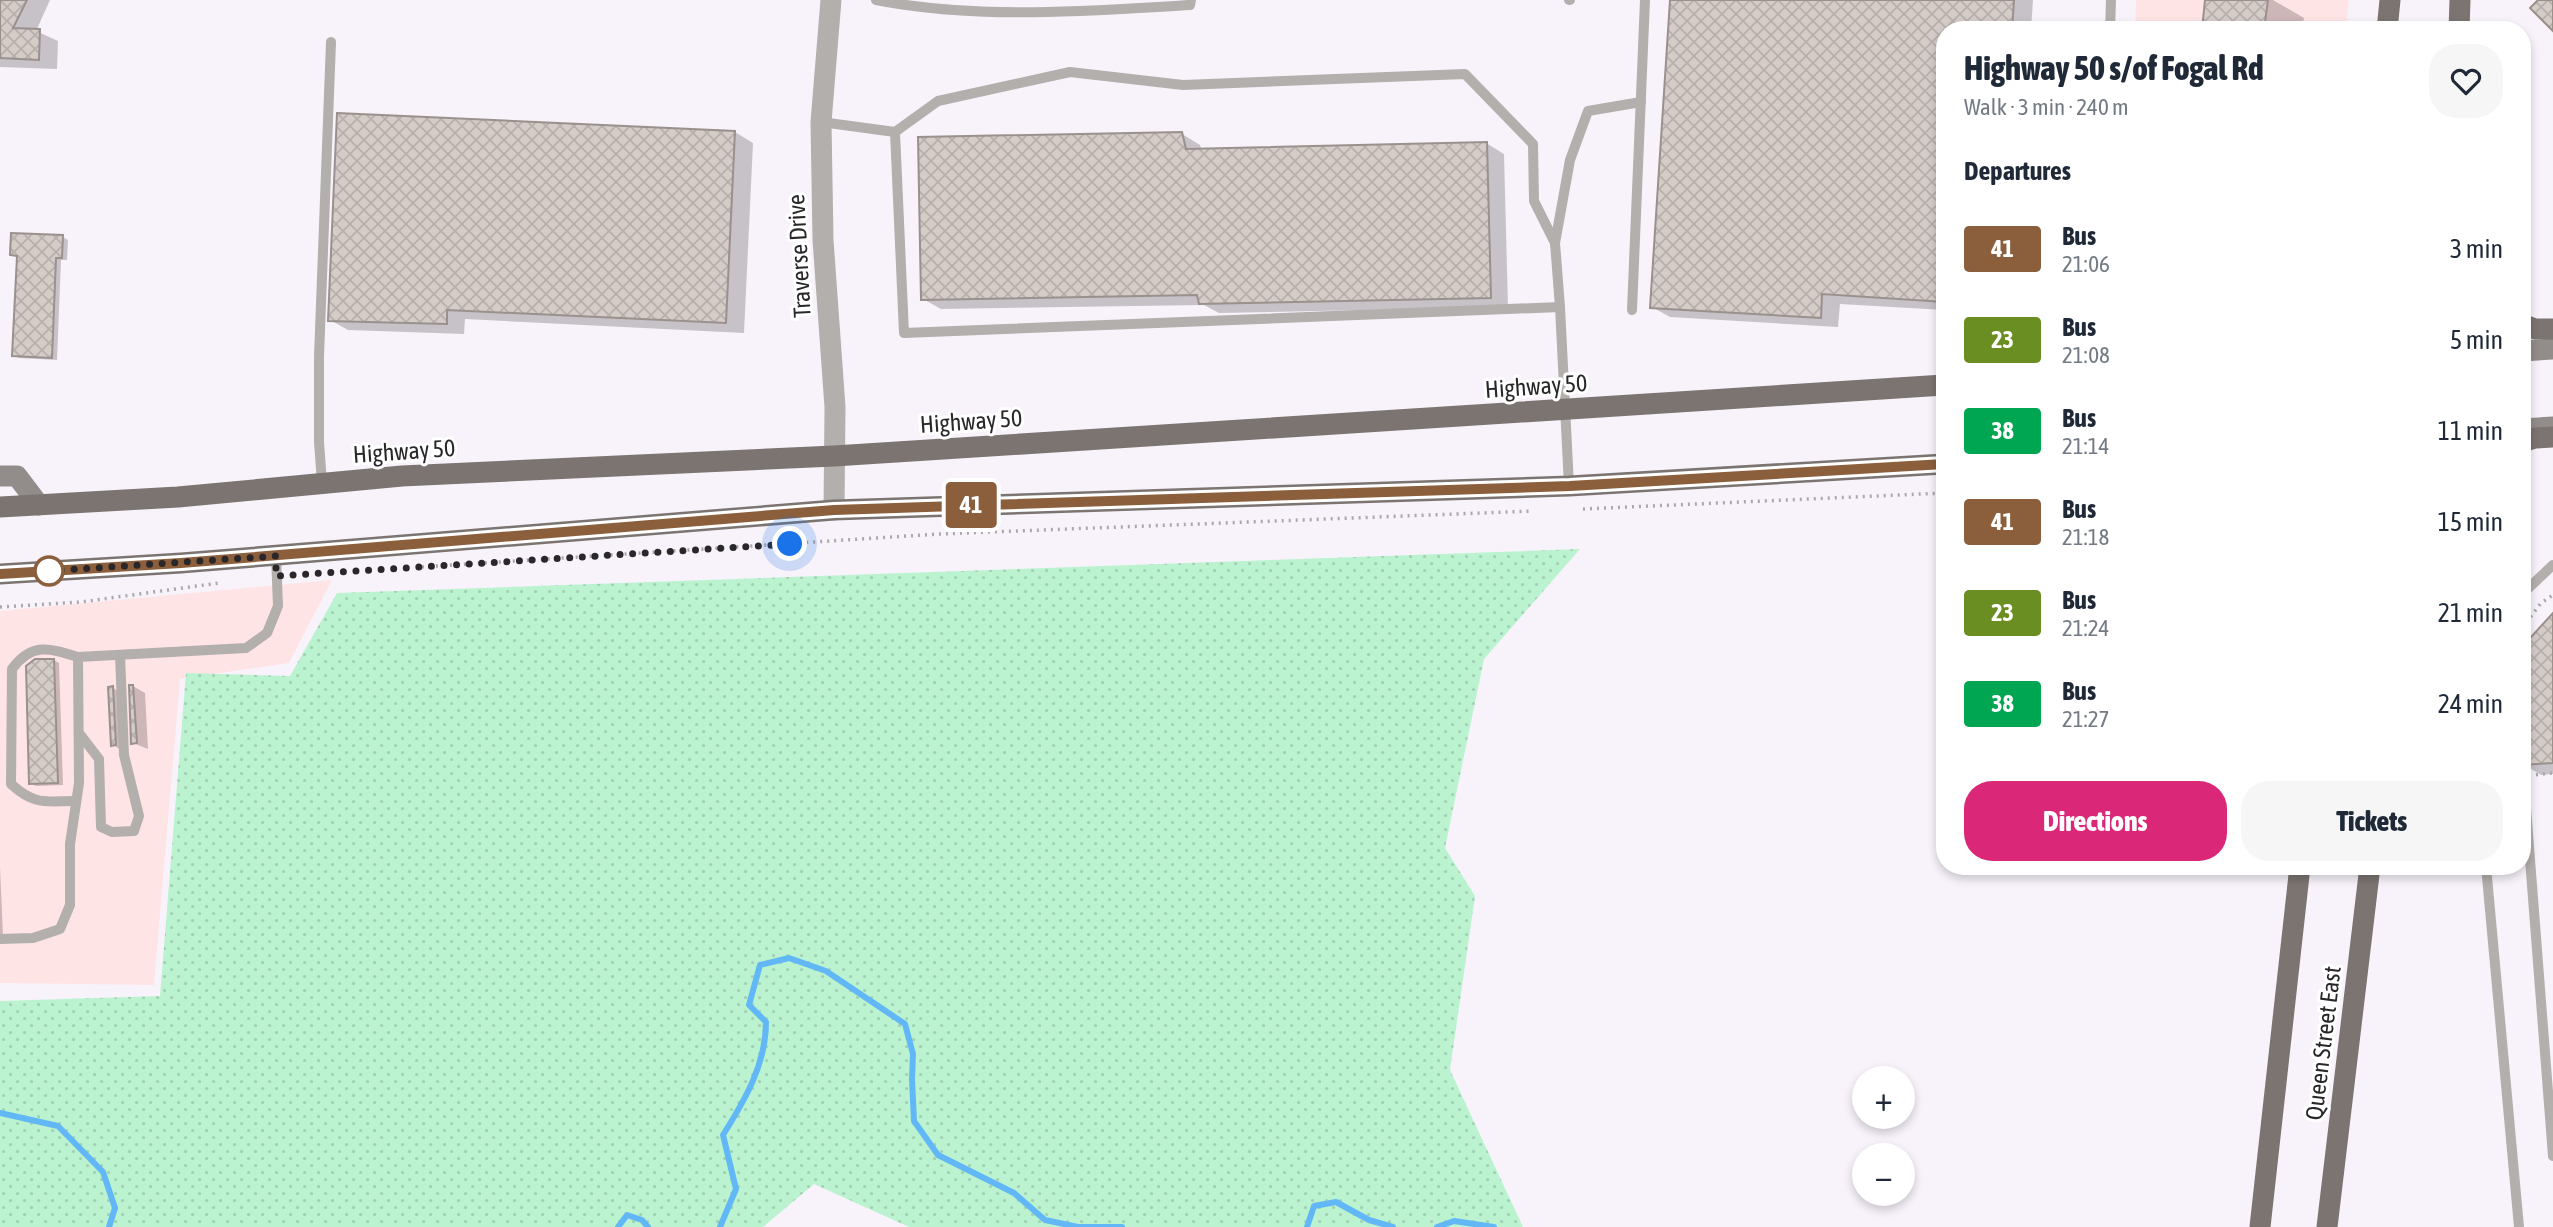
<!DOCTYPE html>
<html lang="en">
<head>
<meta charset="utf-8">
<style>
	body { margin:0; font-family:"Asap Condensed",sans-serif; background:#f6f6f7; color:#1f2937; height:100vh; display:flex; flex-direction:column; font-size:26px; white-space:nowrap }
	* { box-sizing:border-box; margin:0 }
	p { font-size:23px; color:#747a83 }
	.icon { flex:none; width:38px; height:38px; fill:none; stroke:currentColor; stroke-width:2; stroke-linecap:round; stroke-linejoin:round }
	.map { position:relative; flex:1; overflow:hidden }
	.details { position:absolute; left:1936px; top:21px; width:595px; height:854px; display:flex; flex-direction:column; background:#fff; border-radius:28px; box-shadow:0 4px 10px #0003 }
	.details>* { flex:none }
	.badge { padding:0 14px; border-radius:5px; font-size:24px; line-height:46px }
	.tools { position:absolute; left:1852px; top:1066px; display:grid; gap:14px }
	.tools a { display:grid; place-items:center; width:63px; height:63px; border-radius:50%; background:#fff; box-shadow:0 4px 10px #0003; font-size:35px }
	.you { position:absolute; width:35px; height:35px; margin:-18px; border:5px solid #fff; border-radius:50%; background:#1a73e8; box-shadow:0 0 0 10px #1a73e833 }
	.map>.badge { position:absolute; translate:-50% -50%; box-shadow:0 0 0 4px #fff }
	h2 { padding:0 28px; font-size:26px; line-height:63px }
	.round { display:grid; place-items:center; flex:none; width:74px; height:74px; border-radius:28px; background:#f6f6f7 }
	.summary { display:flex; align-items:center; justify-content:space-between; height:119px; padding:0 28px }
	h1 { font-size:33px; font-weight:800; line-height:52px }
	.primary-button { display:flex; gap:14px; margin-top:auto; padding:14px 28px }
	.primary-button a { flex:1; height:80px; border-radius:28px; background:#db2777; color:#fff; font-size:28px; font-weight:800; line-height:80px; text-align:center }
	.primary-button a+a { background:#f6f6f7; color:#1f2937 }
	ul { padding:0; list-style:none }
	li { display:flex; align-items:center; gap:21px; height:91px; padding:0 28px }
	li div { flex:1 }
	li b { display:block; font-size:26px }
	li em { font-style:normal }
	li .badge { min-width:77px; font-weight:700; text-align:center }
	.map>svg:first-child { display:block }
</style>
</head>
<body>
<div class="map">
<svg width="2553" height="1227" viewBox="0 0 2553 1227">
	<defs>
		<pattern id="grass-dots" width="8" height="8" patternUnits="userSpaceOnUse" patternTransform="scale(1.75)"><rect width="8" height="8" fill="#bbf3d0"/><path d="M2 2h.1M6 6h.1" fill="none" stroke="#a1d0b3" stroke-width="1.8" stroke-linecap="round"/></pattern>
		<pattern id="building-cross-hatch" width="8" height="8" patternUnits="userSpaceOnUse" patternTransform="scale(1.75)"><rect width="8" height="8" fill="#d5ccc8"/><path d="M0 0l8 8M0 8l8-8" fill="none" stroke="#b7afac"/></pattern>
	</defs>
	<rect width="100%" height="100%" fill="#f8f3fb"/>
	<g fill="#ffe4e5">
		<path d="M2136,0H2349L2346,30H2135Z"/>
		<path d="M332,580L289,663L180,679L154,985L0,983V611Z"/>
	</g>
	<path fill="url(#grass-dots)" d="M1580,549L1484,659L1445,848L1475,896L1450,1070L1523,1227H909L814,1184L763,1227H0V1001L160,996L186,673L290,676L337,593Z"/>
	<g fill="#0003">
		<path d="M0,0H50L36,31L58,41L57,69L0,67Z"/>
		<path d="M1672,0H2033L2031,30H1944V310L1840,304L1838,327L1670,317L1652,307Z"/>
		<path d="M2207,0H2273L2304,18L2302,30H2204Z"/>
		<path d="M735,132L753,143L744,333L465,319L464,334L348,330L330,320Z"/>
		<path d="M1182,134L1200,145L1202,151L1486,143L1504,154L1508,307L1219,313L1204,305L941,309L923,299Z"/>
		<path d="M63,237L68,240L67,260H61L57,360L19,358L14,355L18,258L12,254Z"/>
		<path d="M2553,615V774L2541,775L2523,764L2522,649Z"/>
		<path d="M54,660L59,663L63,785L36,786L31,783Z"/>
		<path d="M133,686L145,693L148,749L133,743Z"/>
		<path d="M113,688L125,695L124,752L113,745Z"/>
		<path d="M0,867L3,936H0Z"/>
	</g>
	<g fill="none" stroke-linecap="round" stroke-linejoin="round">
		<g stroke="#62b8f7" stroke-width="6">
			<path d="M0,1113L58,1126L103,1172L115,1208L109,1227"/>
			<path d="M618,1227L627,1215L642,1220L648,1227"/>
			<path d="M720,1227L736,1189L723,1135C745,1100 766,1064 766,1022L749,1005L760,965L789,958L826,971L905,1024L913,1054L912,1079L914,1121L938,1155L1014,1193L1045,1220L1078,1227H1122"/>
			<path d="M1307,1227L1314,1206L1336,1202L1369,1220L1393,1227"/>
			<path d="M1437,1227L1454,1221L1494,1227"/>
		</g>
	</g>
	<g fill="url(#building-cross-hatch)" stroke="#9a918d" stroke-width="2">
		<path d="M0,0H27L13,28L40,29L39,60L0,58Z"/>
		<path d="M1670,0H2014L2012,30H1944V302L1822,294L1821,318L1650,308Z"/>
		<path d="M2205,0H2268L2264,30H2202Z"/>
		<path d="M2538,0H2553V31L2530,8Z"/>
		<path d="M337,113L735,131L726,323L447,310V324L328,321Z"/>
		<path d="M1182,132L1186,149L1487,142L1491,298L1199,304L1197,295L921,300L918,137Z"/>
		<path d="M11,233L63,235L62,258H56L52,358L12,356L17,256L10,255Z"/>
		<path d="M2553,613V763L2522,765V647Z"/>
		<path d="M35,659H54L58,783L29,784L26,666Z"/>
		<path d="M129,685H133L137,743L131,744Z"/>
		<path d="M113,686L116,745L111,746L108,687Z"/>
	</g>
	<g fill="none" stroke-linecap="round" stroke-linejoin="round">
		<g stroke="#aaa6ac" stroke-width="3.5" stroke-dasharray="2 5" stroke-linecap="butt">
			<path d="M1583,509L1944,493"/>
			<path d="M422,567L939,534L1533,511"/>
			<path d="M0,607L81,602L219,583"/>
			<path d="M2522,628L2541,603L2553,595"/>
			<path d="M2522,776L2553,773"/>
		</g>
		<g stroke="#b3afad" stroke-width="10">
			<path d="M876,0C979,20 1086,11 1190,5L1191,0"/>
			<path d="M1569,0H1570"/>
			<path d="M2110,30L2111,0"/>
			<path d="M821,122L895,132L904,333L1560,307L1569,486"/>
			<path d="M895,132L938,101L1070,72L1183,85L1465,74L1533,144L1534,201L1555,243"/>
			<path d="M1560,307L1555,243L1570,160L1588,111L1641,102"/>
			<path d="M1632,310L1645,0"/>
			<path d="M322,483L319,442V356L331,42"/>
			<path d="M2522,594L2553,565"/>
			<path d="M79,733L99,759L101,827L112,832L134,831L139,816L124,755L120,655"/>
			<path d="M2522,795H2525L2553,1156"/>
			<path d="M76,801C46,801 35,806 11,784L12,669C32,642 49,648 78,657"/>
			<path d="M2486,866L2519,1227"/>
			<path d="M0,939L33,938L60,929L70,905V844L79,783L78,657L246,648L267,633L278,606L276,556"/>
		</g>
		<path stroke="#b3afad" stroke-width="21" d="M831,0L821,122L823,240L835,407L834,510"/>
		<g stroke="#928d8a" stroke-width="21">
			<path d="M2522,351L2553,349"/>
			<path d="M2522,429L2553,427"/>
			<path d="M0,476H17L39,505"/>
		</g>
		<g stroke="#7b7471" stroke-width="21">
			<path d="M2387,30L2390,0"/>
			<path d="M2459,30L2460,0"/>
			<path d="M2522,324L2535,329H2553"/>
			<path d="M2522,442L2535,438L2553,437"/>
			<path d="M0,507L178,497L402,476L834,456L1944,385"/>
			<path d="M0,574L181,563L834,510L1569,486L1944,464"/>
			<path d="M2260,1227L2300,866"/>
			<path d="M2327,1227L2370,866"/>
		</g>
	</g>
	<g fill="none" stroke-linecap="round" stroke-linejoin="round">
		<defs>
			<path id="line" d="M0,574L181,563L834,510L1570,486L1944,464"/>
		</defs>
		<use href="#line" stroke="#fff" stroke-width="16"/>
		<use href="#line" stroke="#8b5e3c" stroke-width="10"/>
		<path stroke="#29272a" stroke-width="7" stroke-dasharray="0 12.6" d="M49,571L276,556V576L790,544"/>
	</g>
	<circle fill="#fff" stroke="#8b5e3c" stroke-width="3.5" cx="49" cy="571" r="14"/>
	<g text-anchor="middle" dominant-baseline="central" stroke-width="6" stroke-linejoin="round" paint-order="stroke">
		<g font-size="24" fill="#29272a" stroke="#fff">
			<text transform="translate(799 256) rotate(-93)">Traverse Drive</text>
			<text transform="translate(1536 386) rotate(-4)">Highway 50</text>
			<text transform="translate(971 421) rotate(-4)">Highway 50</text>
			<text transform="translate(404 451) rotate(-4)">Highway 50</text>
			<text transform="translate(2323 1043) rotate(-83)">Queen Street East</text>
		</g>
	</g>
</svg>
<div class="tools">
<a>+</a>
<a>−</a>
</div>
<div class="you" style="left:790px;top:544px"></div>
<b class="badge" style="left:971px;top:505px;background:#8b5e3c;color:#fff">41</b>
<section class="details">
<div class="summary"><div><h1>Highway 50 s/of Fogal Rd</h1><p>Walk · 3 min · 240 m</p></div><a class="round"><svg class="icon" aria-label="heart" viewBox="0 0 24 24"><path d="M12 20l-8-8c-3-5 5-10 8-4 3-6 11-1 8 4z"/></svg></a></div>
<h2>Departures</h2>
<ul>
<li><span class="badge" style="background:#8b5e3c;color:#fff">41</span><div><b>Bus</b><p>21:06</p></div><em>3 min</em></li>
<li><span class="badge" style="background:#6b8e23;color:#fff">23</span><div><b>Bus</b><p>21:08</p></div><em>5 min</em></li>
<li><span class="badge" style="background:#00a651;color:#fff">38</span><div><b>Bus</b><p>21:14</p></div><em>11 min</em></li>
<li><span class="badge" style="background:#8b5e3c;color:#fff">41</span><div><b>Bus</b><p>21:18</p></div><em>15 min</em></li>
<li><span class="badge" style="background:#6b8e23;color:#fff">23</span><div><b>Bus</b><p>21:24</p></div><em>21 min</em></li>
<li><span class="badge" style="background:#00a651;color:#fff">38</span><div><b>Bus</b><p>21:27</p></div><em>24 min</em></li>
</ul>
<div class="primary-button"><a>Directions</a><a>Tickets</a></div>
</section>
</div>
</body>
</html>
